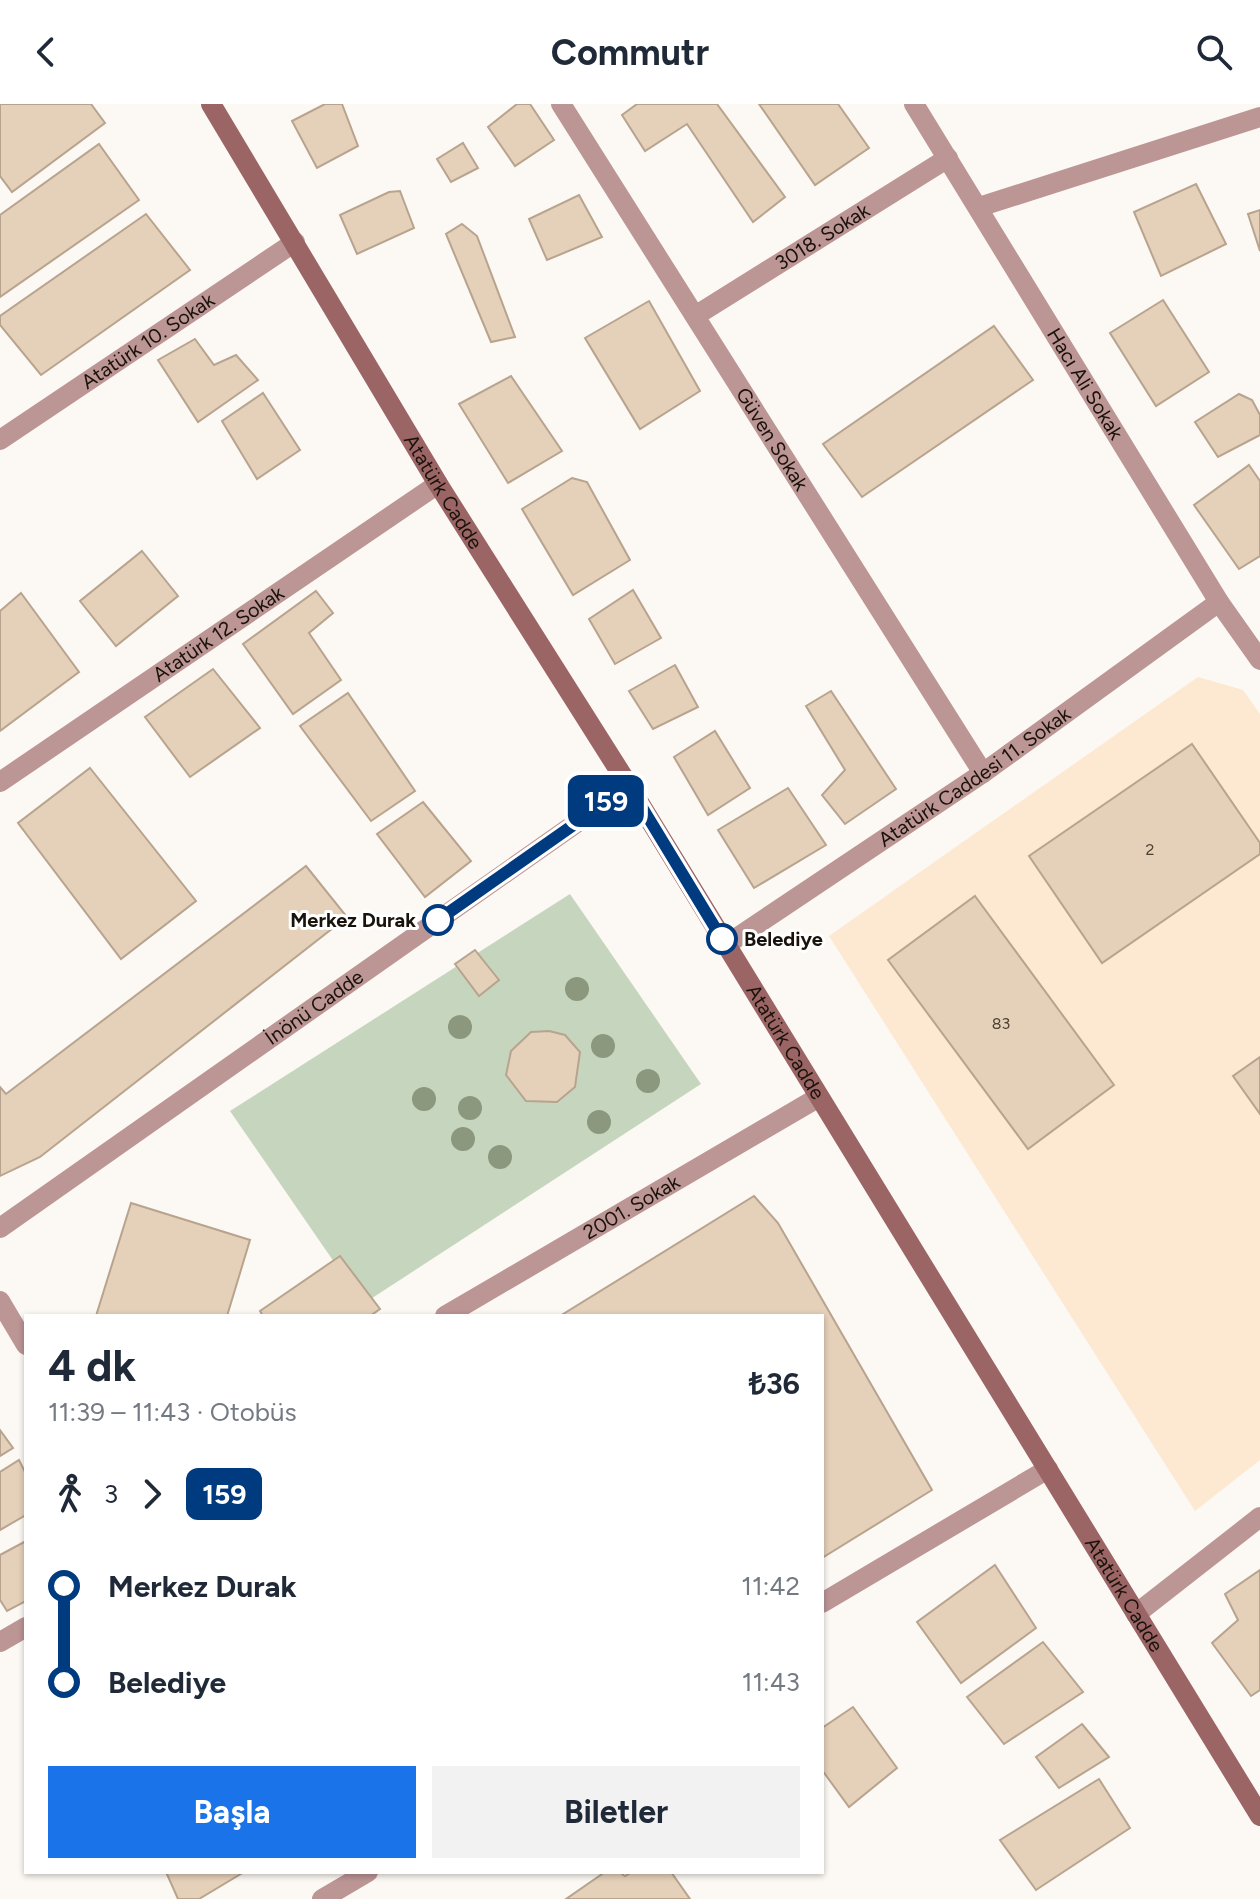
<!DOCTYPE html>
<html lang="tr">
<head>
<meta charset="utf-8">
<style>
	body { margin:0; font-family:Figtree,sans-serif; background:#f2f2f3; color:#1f2937; height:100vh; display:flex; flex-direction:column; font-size:30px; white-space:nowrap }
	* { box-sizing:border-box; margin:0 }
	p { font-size:26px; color:#747a83 }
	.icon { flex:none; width:44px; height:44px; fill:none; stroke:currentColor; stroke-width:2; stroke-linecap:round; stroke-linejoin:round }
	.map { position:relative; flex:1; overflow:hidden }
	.drawer { position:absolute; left:24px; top:1210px; width:800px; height:560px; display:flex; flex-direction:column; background:#fff; border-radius:0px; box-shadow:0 2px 6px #0004 }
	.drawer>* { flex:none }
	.badge { padding:0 16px; border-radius:12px; font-size:28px; line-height:52px }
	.map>.badge { position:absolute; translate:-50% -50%; box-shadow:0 0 0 4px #fff }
	.legs { display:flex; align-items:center; gap:12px; height:88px; padding:0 24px; font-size:26px }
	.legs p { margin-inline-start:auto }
	.headline { display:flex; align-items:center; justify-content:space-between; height:136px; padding:0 24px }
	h1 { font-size:44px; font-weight:700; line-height:60px }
	.action { display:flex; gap:16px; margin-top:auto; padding:16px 24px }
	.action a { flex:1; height:92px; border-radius:0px; background:#1a73e8; color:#fff; font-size:32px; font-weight:700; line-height:92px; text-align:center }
	.action a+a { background:#f2f2f3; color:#1f2937 }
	ul { padding:0 24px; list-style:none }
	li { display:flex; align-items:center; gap:28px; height:96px; font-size:30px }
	li i { display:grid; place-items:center; width:12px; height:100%; margin:0 10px; background:currentColor }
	li i::after { content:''; width:20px; height:20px; margin:-10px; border:6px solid; border-radius:50%; background:#fff }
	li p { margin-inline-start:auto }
	li:first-child i { background:linear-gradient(#0000 50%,currentColor 0) }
	li:last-child i { background:linear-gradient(currentColor 50%,#0000 0) }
	header { display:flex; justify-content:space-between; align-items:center; height:104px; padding:0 24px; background:#fff; font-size:36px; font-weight:700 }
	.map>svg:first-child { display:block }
</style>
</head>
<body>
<header><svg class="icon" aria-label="back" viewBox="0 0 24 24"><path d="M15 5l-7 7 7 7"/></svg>Commutr<svg class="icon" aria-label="search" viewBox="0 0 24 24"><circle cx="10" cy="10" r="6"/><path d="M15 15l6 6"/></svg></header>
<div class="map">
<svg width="1260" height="1795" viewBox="0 0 1260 1795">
	<rect width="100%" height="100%" fill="#fcf8f3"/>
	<path fill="#fde8d1" d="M1198,573L1243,586L1260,610V1356L1195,1407L829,832Z"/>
	<path fill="#c6d6be" d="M570,790L701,980L363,1200L230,1007Z"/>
	<g fill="#e5d0b9" stroke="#b8a48e" stroke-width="2">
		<path d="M0,0H91L105,19L12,88L0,72Z"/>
		<path d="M325,0H342L358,42L317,64L292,17Z"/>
		<path d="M517,0H530L554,36L515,62L488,23Z"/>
		<path d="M637,0H717L785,93L753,118L687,20L645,47L622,11Z"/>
		<path d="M759,0H838L869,44L815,81Z"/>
		<path d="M463,39L478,64L451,78L437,55Z"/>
		<path d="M99,40L139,96L0,193V111Z"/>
		<path d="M1196,80L1226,140L1161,172L1134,108Z"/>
		<path d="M400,87L414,124L357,150L340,111L389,88Z"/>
		<path d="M579,91L602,133L547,156L529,115Z"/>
		<path d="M1260,106V147L1248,110Z"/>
		<path d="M146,110L190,166L41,271L0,221V212Z"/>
		<path d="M462,120L477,132L515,233L491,238L446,130Z"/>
		<path d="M1163,196L1209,268L1156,302L1110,229Z"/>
		<path d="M649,197L700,287L640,325L585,234Z"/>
		<path d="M994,222L1033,276L862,393L823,340Z"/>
		<path d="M195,235L214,261L236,251L258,276L198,318L158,256Z"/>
		<path d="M511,272L562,347L508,379L459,300Z"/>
		<path d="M263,289L300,346L257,375L222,317Z"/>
		<path d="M1239,290L1252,296L1260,311V331L1218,353L1195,318Z"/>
		<path d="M1249,361L1260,377V452L1239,465L1194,401Z"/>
		<path d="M572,374L587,378L630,456L573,491L522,405Z"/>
		<path d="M142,447L178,492L116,542L80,497Z"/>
		<path d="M633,486L661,534L615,560L589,515Z"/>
		<path d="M316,487L333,509L309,529L341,576L293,610L243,540Z"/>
		<path d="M21,489L79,568L0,627V507Z"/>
		<path d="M675,561L698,603L653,625L629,587Z"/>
		<path d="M213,565L260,624L190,673L145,613Z"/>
		<path d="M831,587L896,685L845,720L822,691L845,666L806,602Z"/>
		<path d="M348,589L415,687L371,717L300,622Z"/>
		<path d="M715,627L750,684L708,711L674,653Z"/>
		<path d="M1192,640L1260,739V750L1102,859L1029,752Z"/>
		<path d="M90,664L196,797L121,855L18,719Z"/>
		<path d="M788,684L826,741L754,784L718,726Z"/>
		<path d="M423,698L471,757L425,793L377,730Z"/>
		<path d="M306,762L347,813L40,1053L0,1072V983L6,990Z"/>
		<path d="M975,792L1114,981L1028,1045L888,856Z"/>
		<path d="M475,846L499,876L479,892L455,860Z"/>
		<path d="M549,927L565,931L580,948L575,983L557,998L526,997L506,971L511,947L531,928Z"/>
		<path d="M1260,953V1010L1233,972Z"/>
		<path d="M754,1092L778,1119L932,1386L822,1454V1212H560Z"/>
		<path d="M131,1099L250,1136L227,1212H96Z"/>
		<path d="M340,1152L380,1205L370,1212H263L260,1207Z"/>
		<path d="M0,1326L13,1344L0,1352Z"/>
		<path d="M19,1356L26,1370V1411L0,1426V1368Z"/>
		<path d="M26,1437V1497L7,1507L0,1496V1451Z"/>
		<path d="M995,1461L1036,1524L961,1579L917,1518Z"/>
		<path d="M1260,1466V1586L1251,1592L1212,1539L1238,1516L1225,1490Z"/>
		<path d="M1043,1538L1083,1588L1004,1640L967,1593Z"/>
		<path d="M853,1603L897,1664L849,1703L822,1666V1624Z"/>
		<path d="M1082,1620L1109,1653L1059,1684L1036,1653Z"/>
		<path d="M1099,1675L1130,1724L1036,1786L1000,1736Z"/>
		<path d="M166,1768H244L199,1795H178Z"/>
		<path d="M605,1768H619L625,1772L632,1768H671L690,1795H566Z"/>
	</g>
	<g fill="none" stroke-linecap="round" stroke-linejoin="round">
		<g stroke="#bc9595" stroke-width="20">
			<path id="s1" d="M561,0L983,669"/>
			<path id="s2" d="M914,0L1219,498L1260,556"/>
			<path d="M979,103L1260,13"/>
			<path id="s3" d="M695,212L948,54"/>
			<path id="s4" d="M0,336L295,138"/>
			<path id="s5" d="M0,678L438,380"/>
			<path id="s6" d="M726,841L983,669L1219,498"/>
			<path id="s7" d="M0,1124L629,682"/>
			<path d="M0,1197L26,1241"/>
			<path id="s8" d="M445,1212L819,993"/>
			<path d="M822,1499L1048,1365"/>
			<path d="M1136,1510L1260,1413"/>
			<path d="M0,1538L26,1523"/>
			<path d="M322,1795L368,1768"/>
		</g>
		<path stroke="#9b6566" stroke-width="20" id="s9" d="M211,0L438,380L629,682L1260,1712"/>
	</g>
	<g fill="#8b987e">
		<circle cx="577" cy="885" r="12"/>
		<circle cx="460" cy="923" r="12"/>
		<circle cx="603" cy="942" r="12"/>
		<circle cx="648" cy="977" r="12"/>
		<circle cx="424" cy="995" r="12"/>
		<circle cx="470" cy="1004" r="12"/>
		<circle cx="599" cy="1018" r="12"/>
		<circle cx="463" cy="1035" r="12"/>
		<circle cx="500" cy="1053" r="12"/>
	</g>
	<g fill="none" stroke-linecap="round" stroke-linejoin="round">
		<defs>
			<path id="line-1" d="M438,816L629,682L722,835"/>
		</defs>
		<use href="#line-1" stroke="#fff" stroke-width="18"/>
		<use href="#line-1" stroke="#003b80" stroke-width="12"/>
	</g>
	<g fill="#fff" stroke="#003b80" stroke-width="4">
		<circle cx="438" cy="816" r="14"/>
		<circle cx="722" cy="835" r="14"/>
	</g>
	<g text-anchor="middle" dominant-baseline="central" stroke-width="6" stroke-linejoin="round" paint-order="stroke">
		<g font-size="16" fill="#4d4236">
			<text x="1150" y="745">2</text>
			<text x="1001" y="919">83</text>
		</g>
		<g font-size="20" fill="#1a130b" stroke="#fff">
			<text stroke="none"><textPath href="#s3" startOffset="150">3018. Sokak</textPath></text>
			<text stroke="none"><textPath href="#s4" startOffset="178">Atatürk 10. Sokak</textPath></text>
			<text stroke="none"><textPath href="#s2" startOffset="328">Hacı Ali Sokak</textPath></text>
			<text stroke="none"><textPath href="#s1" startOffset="396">Güven Sokak</textPath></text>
			<text stroke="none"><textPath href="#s9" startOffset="452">Atatürk Cadde</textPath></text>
			<text stroke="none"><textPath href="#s5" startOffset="264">Atatürk 12. Sokak</textPath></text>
			<text stroke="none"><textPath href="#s6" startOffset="300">Atatürk Caddesi 11. Sokak</textPath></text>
			<text stroke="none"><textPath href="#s7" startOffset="384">İnönü Cadde</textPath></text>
			<text stroke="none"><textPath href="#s9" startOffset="1100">Atatürk Cadde</textPath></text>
			<text stroke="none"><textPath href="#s8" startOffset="216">2001. Sokak</textPath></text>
			<text stroke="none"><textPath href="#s9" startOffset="1748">Atatürk Cadde</textPath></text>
		</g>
		<g font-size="20" font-weight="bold" fill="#1a130b" stroke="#fff" text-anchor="end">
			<text x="416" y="816">Merkez Durak</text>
			<text x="744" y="835" text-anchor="start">Belediye</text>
		</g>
	</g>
</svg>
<b class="badge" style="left:606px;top:697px;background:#003b80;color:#fff">159</b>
<section class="drawer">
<div class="headline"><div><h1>4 dk</h1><p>11:39 – 11:43 · Otobüs</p></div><b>₺36</b></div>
<div class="legs"><svg class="icon" aria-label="walk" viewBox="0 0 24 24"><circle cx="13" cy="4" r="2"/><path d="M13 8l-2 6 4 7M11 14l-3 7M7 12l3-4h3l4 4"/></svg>3<svg class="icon" aria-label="forward" viewBox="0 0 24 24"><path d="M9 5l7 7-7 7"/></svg><b class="badge" style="background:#003b80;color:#fff">159</b></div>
<ul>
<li><i style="color:#003b80"></i><b>Merkez Durak</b><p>11:42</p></li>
<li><i style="color:#003b80"></i><b>Belediye</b><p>11:43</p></li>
</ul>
<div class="action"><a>Başla</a><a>Biletler</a></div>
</section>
</div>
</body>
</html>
